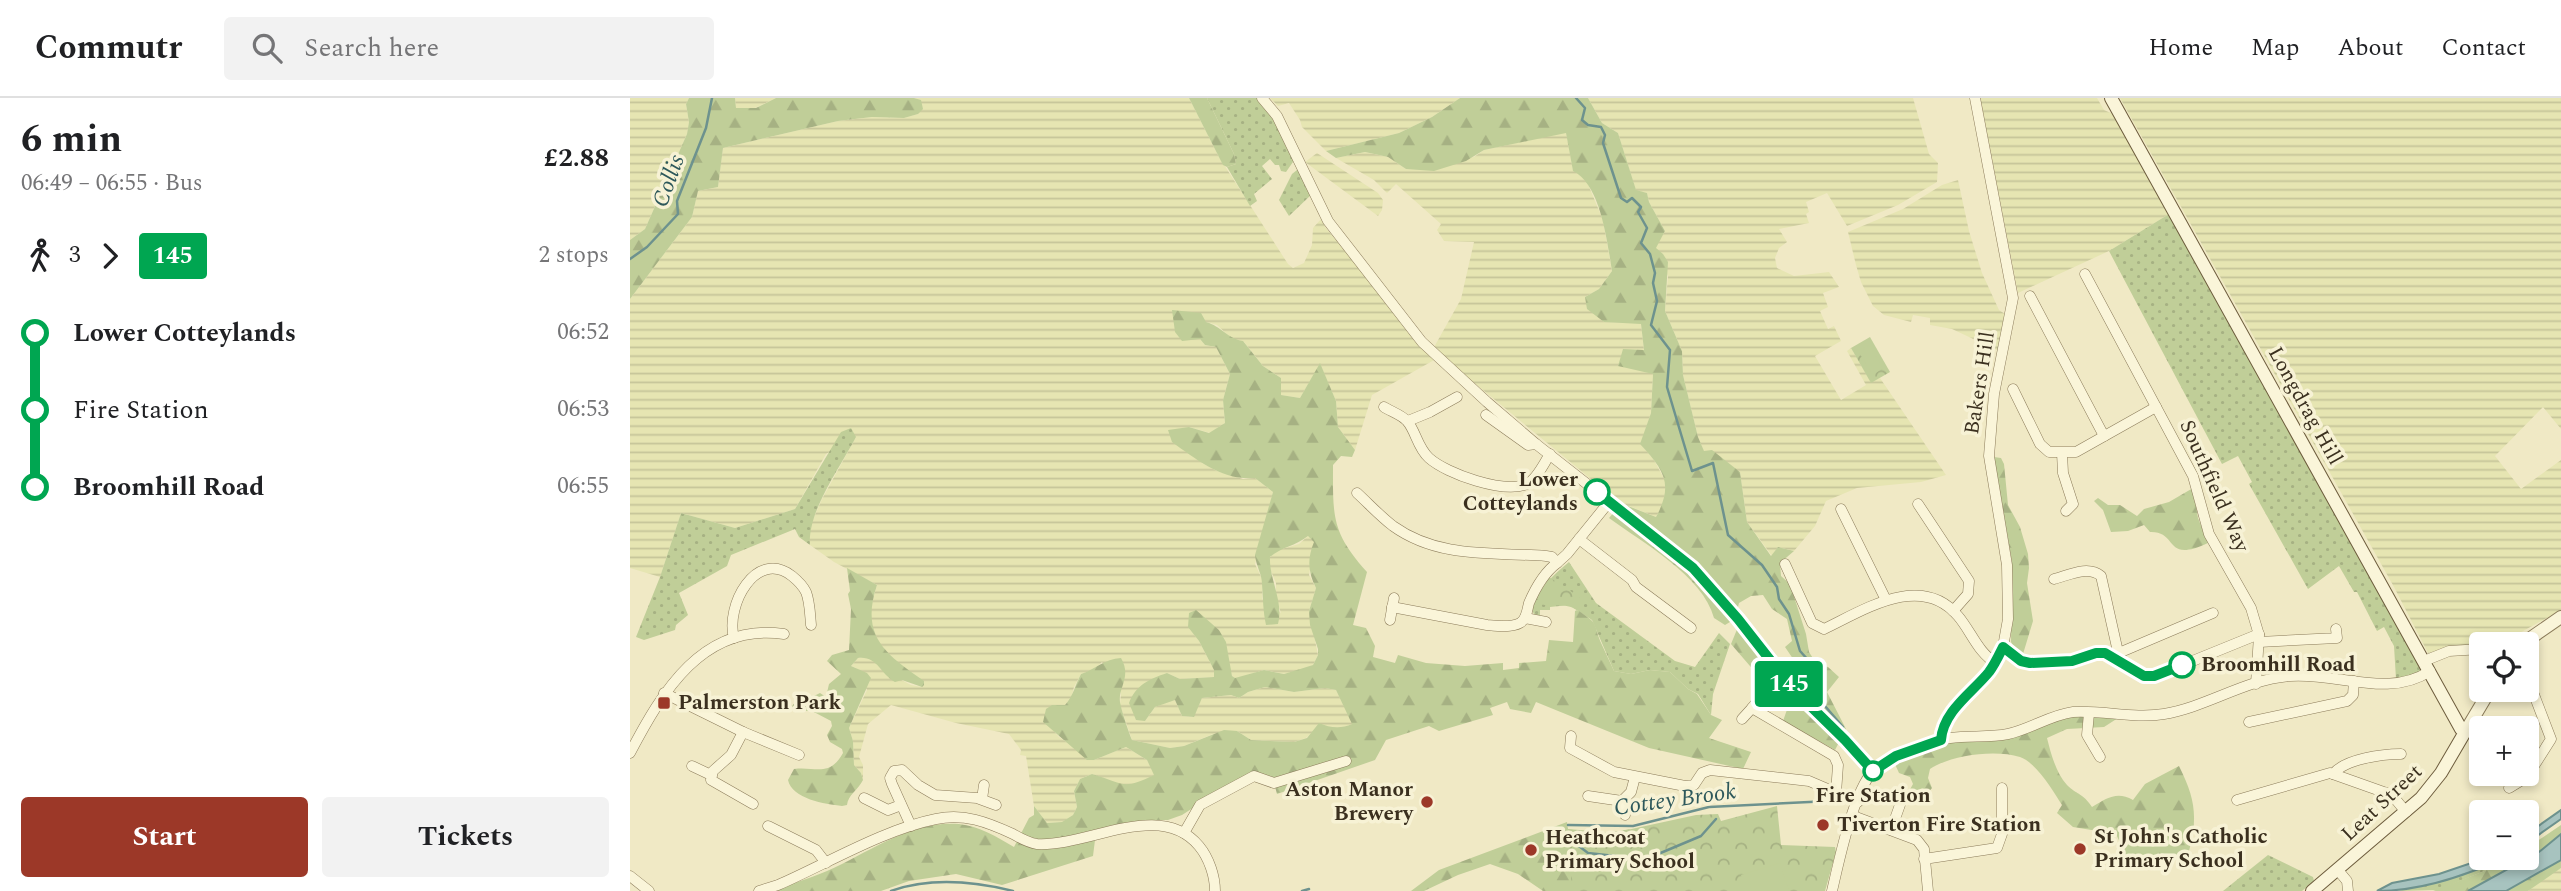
<!DOCTYPE html>
<html lang="en">
<head>
<meta charset="utf-8">
<style>
	body { margin:0; font-family:Spectral,serif; background:#f2f2f2; color:#202124; height:100vh; display:flex; flex-direction:column; font-size:26px; white-space:nowrap }
	* { box-sizing:border-box; margin:0 }
	p { font-size:23px; color:#757577 }
	.icon { flex:none; width:38px; height:38px; fill:none; stroke:currentColor; stroke-width:2; stroke-linecap:round; stroke-linejoin:round }
	.map { position:relative; flex:1; overflow:hidden }
	.side { display:flex; flex-direction:column; background:#fff; width:630px }
	.side>* { flex:none }
	.badge { padding:0 14px; border-radius:5px; font-size:24px; line-height:46px }
	.tools { position:absolute; left:1839px; top:534px; display:grid; gap:14px }
	.tools a { display:grid; place-items:center; width:70px; height:70px; border-radius:7px; background:#fff; box-shadow:0 4px 10px #0003; font-size:35px }
	.map>.badge { position:absolute; translate:-50% -50%; box-shadow:0 0 0 4px #fff }
	.legs { display:flex; align-items:center; gap:10px; height:77px; padding:0 21px; font-size:23px }
	.legs p { margin-inline-start:auto }
	.head { display:flex; align-items:center; justify-content:space-between; height:119px; padding:0 21px }
	h1 { font-size:38px; font-weight:700; line-height:52px }
	.cta { display:flex; gap:14px; margin-top:auto; padding:14px 21px }
	.cta a { flex:1; height:80px; border-radius:7px; background:#9c3828; color:#fff; font-size:28px; font-weight:700; line-height:80px; text-align:center }
	.cta a+a { background:#f2f2f2; color:#202124 }
	ul { padding:0 21px; list-style:none }
	li { display:flex; align-items:center; gap:24px; height:77px; font-size:26px }
	li i { display:grid; place-items:center; width:10px; height:100%; margin:0 9px; background:currentColor }
	li i::after { content:''; width:18px; height:18px; margin:-9px; border:5px solid; border-radius:50%; background:#fff }
	li p { margin-inline-start:auto }
	li:first-child i { background:linear-gradient(#0000 50%,currentColor 0) }
	li:last-child i { background:linear-gradient(currentColor 50%,#0000 0) }
	header { display:flex; align-items:center; gap:42px; box-sizing:border-box; height:98px; padding:0 35px; background:#fff; border-bottom:2px solid #e0e0e0 }
	header strong { font-size:33px }
	nav { display:flex; gap:38px; margin-inline-start:auto; font-size:24px }
	.search { width:490px; height:63px; background:#f2f2f2; display:flex; align-items:center; gap:18px; box-sizing:border-box; padding:0 24px; border-radius:7px; color:#757577; font-size:26px }
	main { display:flex; flex:1; min-height:0 }
	.map>svg:first-child { display:block }
</style>
</head>
<body>
<header>
<strong>Commutr</strong>
<div class="search"><svg class="icon" aria-label="search" viewBox="0 0 24 24"><circle cx="10" cy="10" r="6"/><path d="M15 15l6 6"/></svg>Search here</div>
<nav><a>Home</a><a>Map</a><a>About</a><a>Contact</a></nav>
</header>
<main>
<section class="side">
<div class="head"><div><h1>6 min</h1><p>06:49 – 06:55 · Bus</p></div><b>£2.88</b></div>
<div class="legs"><svg class="icon" aria-label="walk" viewBox="0 0 24 24"><circle cx="13" cy="4" r="2"/><path d="M13 8l-2 6 4 7M11 14l-3 7M7 12l3-4h3l4 4"/></svg>3<svg class="icon" aria-label="forward" viewBox="0 0 24 24"><path d="M9 5l7 7-7 7"/></svg><b class="badge" style="background:#00a651;color:#fff">145</b><p>2 stops</p></div>
<ul>
<li><i style="color:#00a651"></i><b>Lower Cotteylands</b><p>06:52</p></li>
<li><i style="color:#00a651"></i><span>Fire Station</span><p>06:53</p></li>
<li><i style="color:#00a651"></i><b>Broomhill Road</b><p>06:55</p></li>
</ul>
<div class="cta"><a>Start</a><a>Tickets</a></div>
</section>
<div class="map">
<svg width="1931" height="793" viewBox="0 0 1931 793">
	<defs>
		<pattern id="farmland-rules" width="6" height="5" patternUnits="userSpaceOnUse" patternTransform="scale(1.75)"><rect width="6" height="5" fill="#e6e5b2"/><path d="M0 2.5h6" fill="none" stroke="#c6c599"/></pattern>
		<pattern id="grass-dots" width="8" height="8" patternUnits="userSpaceOnUse" patternTransform="scale(1.75)"><rect width="8" height="8" fill="#c0ce98"/><path d="M2 2h.1M6 6h.1" fill="none" stroke="#a6b183" stroke-width="1.8" stroke-linecap="round"/></pattern>
		<pattern id="forest-firs" width="22" height="20" patternUnits="userSpaceOnUse" patternTransform="scale(1.75)"><rect width="22" height="20" fill="#c0ce98"/><path d="M5 1l3.5 6h-7zM16 11l3.5 6h-7z" fill="#a6b183"/></pattern>
		<pattern id="park-crowns" width="20" height="18" patternUnits="userSpaceOnUse" patternTransform="scale(1.75)"><rect width="20" height="18" fill="#c0ce98"/><path d="M2 6a3 3 0 1 1 6 0M12 15a3 3 0 1 1 6 0" fill="none" stroke="#a6b183"/></pattern>
	</defs>
	<rect width="100%" height="100%" fill="#f0e9c5"/>
	<g fill="url(#farmland-rules)">
		<path d="M0,0H59L56,6L59,24L57,36L15,131L0,142Z"/>
		<path d="M105,0H146L125,10H106Z"/>
		<path d="M284,0H559L589,59L658,166L663,170L674,165L682,147L683,130L692,120L695,129L806,261L742,297L725,352L708,329L706,303L690,266L670,300L651,297V280L633,268L614,244L602,241L587,227L576,224L570,241L575,247L586,249L600,276L593,302L595,325L580,335L559,329L572,365L587,373L613,381L625,380L643,394L625,466L633,483L632,501L651,515L646,500V485L640,471V459L648,452L669,446L678,438L685,444L679,477L686,490L679,513L688,557L683,567L675,571L654,576L634,572L605,581L602,578L589,532L574,520L558,528L569,543L584,572V579L550,581L537,575L515,623L525,609L539,603L545,602L552,618L563,619L572,600L601,597L609,600L618,594L635,589L664,594L695,590L706,592L723,626L715,629L686,631L676,640L664,644L621,642L607,633L583,636L554,648L540,650L502,642L490,607L491,595L472,564L464,572L451,576L444,589L441,601L435,607L423,632L429,639L464,662L496,649L517,662L525,677L505,687H491L462,676L450,681L444,693L447,709L443,717L433,724L417,725L404,708L396,658L390,657L391,652L379,636L326,625L261,607L238,626L229,659L233,667V682L231,675L224,667L223,643L219,630L237,592L226,570L221,568L228,560H239L246,564L251,571L281,587L292,589L257,557L248,543L241,526V508L247,487L204,464L180,447L178,433L192,401L226,339L196,356L165,411L105,430L51,415L30,479L0,470V201L62,119L68,93L88,89L93,50L208,23L242,19L274,20L288,16L291,2Z"/>
		<path d="M640,0H830L802,19L769,35L696,53L672,29L670,22L659,5L648,8Z"/>
		<path d="M958,0H1283L1299,56L1308,65L1307,84L1268,107L1217,128L1197,95L1176,104L1179,114L1176,116L1179,125L1149,131L1157,144L1149,150L1145,160L1147,170L1164,178L1199,174L1209,189L1193,195L1198,209L1190,213L1198,231L1204,228L1211,243L1185,258L1211,302L1236,287L1217,253L1221,250L1241,284L1250,280L1316,377L1291,384L1227,390L1196,403L1185,428L1164,453L1148,449L1142,458L1117,424L1110,374L1074,354L1068,339L1053,277L1052,253L1035,213L1038,178L1025,150L1035,133L1019,104L1017,95L1006,93L988,35L972,25Z"/>
		<path d="M1350,0H1467L1474,12L1483,16L1539,116L1479,153L1388,195Z"/>
		<path d="M1490,0H1931V331L1913,309L1865,358L1891,391L1931,362V512L1886,537L1856,546L1798,555L1764,489Z"/>
		<path d="M936,34L943,72L955,79L973,122L982,173L969,191L955,199L974,224L1011,225L1014,252L1023,276L1021,315L1011,346L1024,362L1037,386L1033,406L1026,419L999,408L995,409L803,251L831,201L844,144L814,143L807,132L811,126L766,86L757,95L744,82L706,60L735,54L758,59L776,71L844,59L854,52Z"/>
		<path d="M687,55L748,95L753,102L752,112L748,118L675,64Z"/>
		<path d="M1328,82L1339,133L1352,175L1369,212L1378,218L1369,253L1322,231L1300,227V220L1283,217L1281,224L1254,217L1243,208L1231,184L1226,167L1218,134L1273,111L1312,87Z"/>
		<path d="M1931,770V793H1898L1917,778Z"/>
	</g>
	<g fill="url(#grass-dots)">
		<path d="M577,0H628L643,18L665,61L656,74L651,73L649,67H645L640,61L632,68L642,81L624,96L627,103L620,108L597,69L606,66L604,56Z"/>
		<path d="M667,72L670,73L682,96L659,118L649,102L662,76Z"/>
		<path d="M1539,116L1794,574L1766,581L1764,548L1754,529L1747,533L1727,494H1724L1709,468L1678,491L1619,386L1622,384L1608,358L1592,366L1479,153Z"/>
		<path d="M221,330L226,339C211,368 177,414 180,447L169,439L165,431L101,457L97,468L49,495L58,517L46,527L45,532L14,542L6,539L30,479L51,415L105,430L165,411L211,334Z"/>
		<path d="M939,464L966,505L1045,563L1065,569L1089,535L1100,546L1083,596L1081,617L1068,596L1058,591L1040,574L1020,572L1001,576L984,573L962,522L939,507L920,509V512H910V518H905L902,512C908,491 923,477 939,464Z"/>
		<path d="M1638,757L1683,779L1684,783L1672,793H1593Z"/>
		<path d="M1874,760H1881L1852,774L1808,792L1768,793L1812,783Z"/>
	</g>
	<g fill="url(#forest-firs)">
		<path d="M59,0H105L106,10H126L146,0H284L291,2L293,11L288,16L274,20L242,19L208,23L93,50L88,89L68,93L62,119L0,201V142L15,131L57,36L59,24L56,6Z"/>
		<path d="M559,0H577L604,56L606,66L597,69L593,67Z"/>
		<path d="M830,0H958L972,25L988,35L1006,92L1017,95L1019,104L1035,133L1026,150L1033,156L1038,164L1035,213L1052,253L1053,277L1068,339L1074,353L1082,352L1110,374L1117,424L1141,458L1148,449L1164,453L1150,465L1151,478L1160,486L1176,536L1179,554L1186,565L1198,569L1209,579L1197,594L1216,631L1205,652L1153,623L1159,606L1126,575L1101,546L1108,529L1126,551L1161,584L1174,577L1155,549L1162,543L1157,521L1142,511L1133,497L1121,498L1109,505L1105,521L1095,527L1084,520C1073,478 1013,445 979,420L985,413L998,408L1026,419C1044,386 1034,372 1010,346L1021,315L1023,276L988,268L993,251L1014,252L1011,226L974,224L957,211L955,199L969,191L982,173C977,143 971,87 943,73L936,35L854,52L836,63L804,73L776,71L758,59L735,54L706,60L696,53L769,35L802,19Z"/>
		<path d="M542,212L571,215L576,224C591,228 598,241 613,243L633,268L651,280V297L670,300L690,265L706,303L708,329L725,352L722,359L711,358L703,367C703,418 701,434 737,474L723,527L736,530L745,548L743,559L765,565L768,557L796,565L835,568L873,565V572L889,570V565L916,563L919,542L943,544L945,513L947,512C971,527 962,525 972,547C976,556 980,564 984,573L1001,576L1020,572L1040,574L1058,591L1067,596L1081,617L1092,622L1079,640L1121,654L1113,671L1019,650L906,604L901,615L880,611L877,604L860,610L863,617L809,633L799,628L756,642L745,662L647,696L644,685L624,678L566,708L552,717L538,722H513L466,734L463,758L372,787L326,776L279,783L251,793H140C159,786 179,781 197,773C238,755 281,722 329,726C349,728 367,739 384,749L399,720L404,717V708L417,725L432,724L443,717L447,709L444,693L450,681L462,676C493,685 492,693 524,677L517,662L496,649L464,662H457L413,624L416,611L422,607H435C443,599 445,587 451,576C466,571 474,561 491,560C502,579 488,589 490,604C491,611 499,635 502,642L540,650L554,648L594,632L607,633L621,642L664,644L677,640L689,625C700,630 711,631 722,626L706,592L695,590L664,594L635,589L618,594L609,600L601,597L572,600L564,619L552,618L545,602L525,609L515,623L506,622L499,605C506,587 519,581 537,575L550,581L584,579V572L569,543L558,529L559,515L566,512L589,532L596,544L602,578L605,580L634,572L654,576L683,567L688,557V551L680,527L679,513L686,490C678,474 677,461 684,444L678,438C666,448 651,449 640,459C639,482 654,503 648,526L636,527C633,513 633,500 632,486C632,476 626,468 625,457L643,394L625,380C593,383 567,362 542,344L538,332L559,329L579,335L595,325L593,302L600,276L586,249L575,247L570,241L552,243L545,234Z"/>
		<path d="M1364,359L1371,360L1374,366L1378,407L1390,429L1398,456L1399,470L1397,485L1403,523L1393,556L1386,553L1381,544L1382,464Z"/>
		<path d="M1563,390L1568,420L1578,445C1533,466 1549,433 1520,434L1514,427L1498,433L1481,434L1473,412L1464,403L1468,400L1478,407H1490L1507,418L1514,411L1539,404Z"/>
		<path d="M217,470L247,487C230,538 255,556 294,583V587L292,589L272,582L265,584C250,576 248,558 228,560L221,568L237,575L241,580L219,630L223,643L224,667L231,675L233,682C228,692 218,697 217,707L212,708C195,706 162,701 158,682L164,671C185,668 199,680 213,655L212,651L200,644L197,637L202,628L201,623L182,613H165L162,608L172,597L182,599L190,595L196,599L199,586L211,576L197,563L202,557L219,552L221,511L218,496L220,493Z"/>
		<path d="M1445,616L1488,620L1474,629L1437,631L1417,640C1421,656 1426,675 1437,687C1447,697 1453,695 1462,709C1477,700 1487,693 1503,702L1515,686L1549,668C1566,702 1568,720 1558,757L1500,766L1486,736L1443,729L1427,715L1432,707C1423,693 1407,665 1390,659C1365,651 1321,657 1300,671L1298,680L1302,690L1297,696L1287,698L1278,695L1283,686L1280,679L1269,675L1264,664C1294,640 1332,647 1368,640C1394,634 1420,624 1445,616Z"/>
		<path d="M937,724L938,731C959,735 979,736 1000,731L951,793H913L888,776L860,766L828,777L794,793H781L809,772Z"/>
		<path d="M1931,727V736L1909,754L1838,793H1803L1852,774L1881,760H1897V750Z"/>
		<path d="M1931,761V770L1898,793H1876Z"/>
	</g>
	<g fill="url(#park-crowns)">
		<path d="M1240,239L1260,274L1241,285L1221,250Z"/>
		<path d="M919,479L954,502L947,512C934,504 924,510 910,506L907,500Z"/>
		<path d="M1147,708L1151,747L1205,749L1206,754L1195,793H942L938,731L983,735L1066,717L1088,716L1091,723Z"/>
	</g>
	<g fill="#c0ce98">
		<path d="M1239,247L1253,270L1243,277L1228,253Z"/>
		<path d="M1150,765L1159,793H1115L1111,777Z"/>
	</g>
	<g fill="#a7c3bf" stroke="#6d928e" stroke-width="2">
		<path d="M1931,712V721L1897,745V736Z"/>
		<path d="M1931,736V762L1876,793H1838L1909,754Z"/>
		<path d="M1856,760H1874C1835,778 1791,793 1747,793L1762,785L1809,776Z"/>
	</g>
	<g fill="none" stroke-linecap="round" stroke-linejoin="round">
		<g stroke="#6d928e" stroke-width="2.5">
			<path d="M946,0L955,10L952,22L958,27L971,29L975,37L973,45L991,100L997,104L1002,100L1011,109L1008,114L1017,130L1011,145L1020,156L1025,175L1023,185L1027,203L1021,227L1040,252L1037,289L1062,373L1083,365L1098,437L1132,467L1147,489L1149,501L1159,516L1170,553L1179,563L1181,574L1195,608L1213,629"/>
			<path d="M0,161L17,149L48,116L47,103L76,30L82,0"/>
			<path d="M938,727L1003,728L1079,709L1200,703"/>
			<path d="M937,739L958,755L994,759"/>
			<path d="M1021,759L1071,738L1086,721"/>
			<path d="M261,793C300,779 343,783 383,793"/>
			<path d="M672,793L679,791"/>
		</g>
		<defs>
			<g id="minor">
				<path d="M632,0L647,18L698,123L792,244L857,304L906,346L1063,469L1108,521L1162,590L1243,673"/>
				<path d="M1455,176L1563,378L1579,436L1621,510L1629,537L1626,586"/>
				<path d="M1400,198L1474,338"/>
				<path d="M1383,291L1410,346L1419,354H1446L1526,309"/>
				<path d="M754,309C760,313 772,317 777,323C786,333 787,349 799,360C817,376 874,396 897,386C907,381 914,365 920,356"/>
				<path d="M856,317L898,347L906,346"/>
				<path d="M778,323L800,314L827,299"/>
				<path d="M1432,355L1433,375L1443,406L1436,413"/>
				<path d="M727,395C739,406 750,418 763,428C809,461 863,454 916,458L922,459L927,465L937,456L979,404"/>
				<path d="M1288,406L1339,483L1338,496L1323,513"/>
				<path d="M1211,411L1256,502"/>
				<path d="M949,441L1002,482L1006,489L1061,530"/>
				<path d="M1155,466L1182,525L1194,531C1234,512 1291,474 1328,518C1341,533 1348,555 1366,565"/>
				<path d="M1424,481C1439,477 1458,467 1471,478L1488,554"/>
				<path d="M762,509L857,527C867,528 881,530 890,525C897,521 897,512 899,505C905,491 915,474 927,465"/>
				<path d="M895,520L916,524"/>
				<path d="M760,522L764,500"/>
				<path d="M104,540C95,508 126,450 162,478C167,482 173,488 176,494C180,504 180,517 181,527"/>
				<path d="M1629,544L1707,540L1706,531"/>
				<path d="M1373,549L1391,563L1400,565L1442,563L1466,555H1474L1504,574L1518,578L1538,573L1629,536"/>
				<path d="M1484,557L1583,515"/>
				<path d="M1794,563L1819,553L1852,551"/>
				<path d="M34,595L113,634"/>
				<path d="M1122,610L1131,599"/>
				<path d="M1459,615L1457,637L1470,659"/>
				<path d="M1112,621L1122,610L1204,658L1208,667L1206,695"/>
				<path d="M1619,624L1717,603L1723,597L1724,583"/>
				<path d="M941,638L940,650L984,674L1055,688L1064,687L1072,675L1080,672L1179,683L1228,704"/>
				<path d="M1311,642L1315,629L1329,605L1366,565L1373,549L1378,521L1377,467L1359,358L1364,296L1383,200L1345,0"/>
				<path d="M0,655C32,594 73,524 154,536"/>
				<path d="M62,668L81,677"/>
				<path d="M1703,676C1715,661 1752,656 1771,656"/>
				<path d="M1879,690L1897,679L1921,641L1903,594L1897,588"/>
				<path d="M958,698L992,703L1001,694L1005,679"/>
				<path d="M234,700L258,712L271,707"/>
				<path d="M352,701L354,687"/>
				<path d="M1607,702L1700,675L1762,697L1776,714"/>
				<path d="M992,703L995,717"/>
				<path d="M123,706L81,682L83,673L101,657L113,634L169,657"/>
				<path d="M1223,718L1287,742L1294,751L1298,793"/>
				<path d="M138,728L186,752L196,765"/>
				<path d="M281,728L262,686L260,680L264,673L272,672L288,687L305,697L347,700L366,707"/>
				<path d="M1261,732L1271,704"/>
				<path d="M554,735L570,707L624,678L644,685L716,663"/>
				<path d="M1294,761L1367,750L1372,736V690"/>
				<path d="M1707,771L1717,783L1718,793"/>
				<path d="M0,778L19,793"/>
				<path d="M129,793L148,787C196,766 255,731 306,721C334,715 357,724 383,736C390,740 399,745 407,746C458,749 530,701 569,748C579,760 585,778 585,793"/>
				<path d="M1202,793C1209,763 1223,695 1243,673C1257,657 1300,643 1320,640C1339,637 1359,640 1378,636C1401,631 1420,617 1443,614C1473,612 1504,621 1534,616C1577,609 1616,581 1660,578C1707,574 1758,601 1800,573"/>
			</g>
			<g id="tertiary">
				<path d="M1892,546L1931,519"/>
				<path d="M1835,634L1860,592"/>
			</g>
			<path id="secondary" d="M1481,0L1831,631L1835,634L1811,675L1791,700L1682,793"/>
		</defs>
		<use href="#minor" stroke="#8b7b5a" stroke-width="11"/>
		<use href="#tertiary" stroke="#8b7b5a" stroke-width="14"/>
		<use href="#secondary" stroke="#6d5c3d" stroke-width="14"/>
		<use href="#minor" stroke="#faf5d9" stroke-width="10"/>
		<use href="#tertiary" stroke="#faf5d9" stroke-width="12"/>
		<use href="#secondary" stroke="#faf5d9" stroke-width="12"/>
	</g>
	<g fill="none" stroke-linecap="round" stroke-linejoin="round">
		<defs>
			<path id="line-1" d="M967,394L1063,470L1108,521L1162,590L1215,642L1243,673L1266,658L1311,642C1313,613 1343,594 1359,574C1365,566 1369,557 1373,549L1391,563L1400,565L1442,563L1466,555H1475L1514,578H1524L1552,567"/>
		</defs>
		<use href="#line-1" stroke="#fff" stroke-width="16"/>
		<use href="#line-1" stroke="#00a651" stroke-width="10"/>
	</g>
	<g fill="#fff" stroke="#00a651" stroke-width="3.5">
		<circle cx="967" cy="394" r="12"/>
		<circle cx="1552" cy="567" r="12"/>
		<circle cx="1243" cy="673" r="9"/>
	</g>
	<g fill="#9c3828" stroke="#f7f2d5" stroke-width="2.5">
		<rect x="27" y="598" width="14" height="14" rx="3.5"/>
		<circle cx="797" cy="704" r="7"/>
		<circle cx="1193" cy="727" r="7"/>
		<circle cx="1450" cy="751" r="7"/>
		<circle cx="901" cy="752" r="7"/>
	</g>
	<g text-anchor="middle" dominant-baseline="central" stroke-width="7" stroke-linejoin="round" paint-order="stroke">
		<g font-size="21" fill="#3b301f" stroke="#f7f2d5">
			<text transform="translate(1350 285) rotate(-81)">Bakers Hill</text>
			<text transform="translate(1675 308) rotate(61)">Longdrag Hill</text>
			<text transform="translate(1584 388) rotate(66)">Southfield Way</text>
			<text transform="translate(1752 705) rotate(-43)">Leat Street</text>
		</g>
		<g font-size="21" font-weight="bold" fill="#3b301f" stroke="#f7f2d5" text-anchor="end">
			<text x="948" y="382">Lower<tspan x="948" dy="24">Cotteylands</tspan></text>
			<text x="1571" y="567" text-anchor="start">Broomhill Road</text>
			<text x="1243" y="698" text-anchor="middle">Fire Station</text>
		</g>
		<g font-size="21" font-weight="bold" fill="#3b301f" stroke="#f7f2d5" text-anchor="start">
			<text x="48" y="605">Palmerston Park</text>
			<text x="783" y="692" text-anchor="end">Aston Manor<tspan x="783" dy="24">Brewery</tspan></text>
			<text x="1207" y="727">Tiverton Fire Station</text>
			<text x="1464" y="739">St John's Catholic<tspan x="1464" dy="24">Primary School</tspan></text>
			<text x="915" y="740">Heathcoat<tspan x="915" dy="24">Primary School</tspan></text>
		</g>
		<g font-size="23" font-style="italic" fill="#2d585b" stroke="#f7f2d5">
			<text transform="translate(39 83) rotate(-70)">Collis</text>
			<text transform="translate(1045 702) rotate(-8)">Cottey Brook</text>
		</g>
	</g>
</svg>
<div class="tools">
<a><svg class="icon" aria-label="locate" viewBox="0 0 24 24"><circle cx="12" cy="12" r="6"/><path d="M12 2v4M12 18v4M2 12h4M18 12h4"/></svg></a>
<a>+</a>
<a>−</a>
</div>
<b class="badge" style="left:1159px;top:586px;background:#00a651;color:#fff">145</b>
</div>
</main>
</body>
</html>
